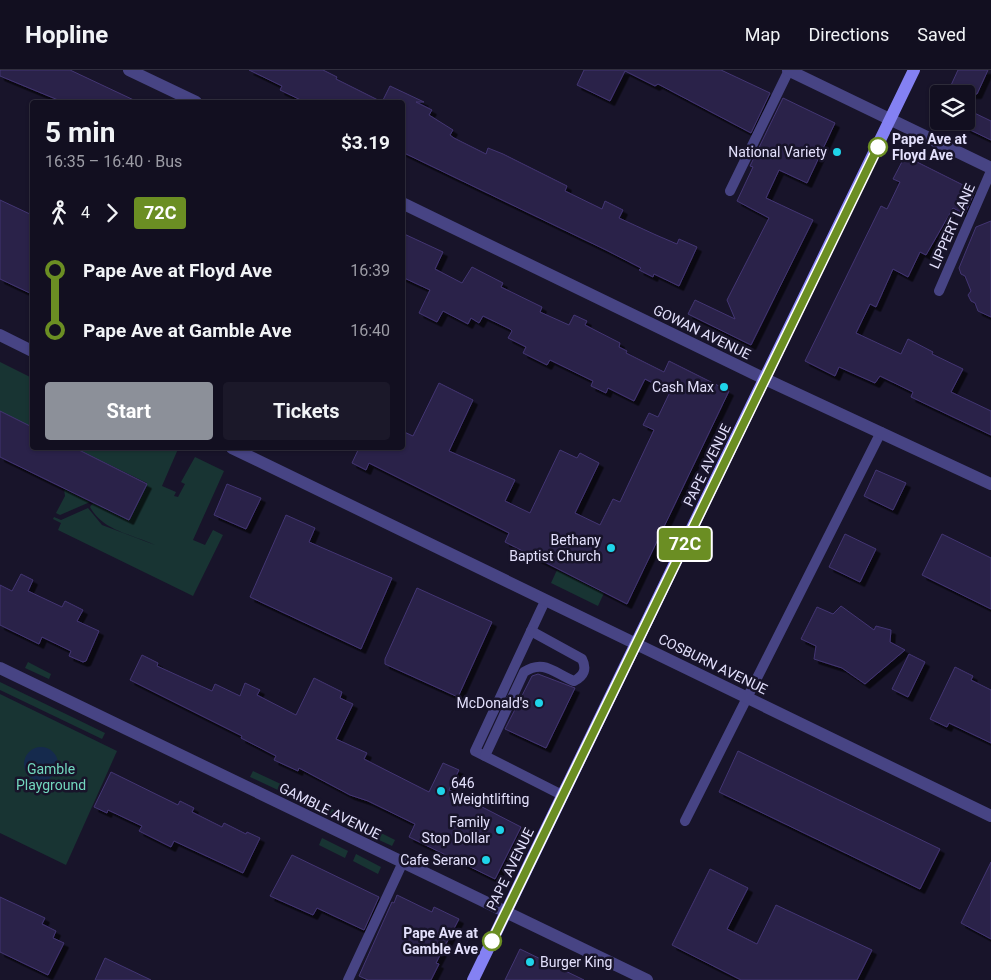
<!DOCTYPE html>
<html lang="en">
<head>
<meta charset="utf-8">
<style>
	body { margin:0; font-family:Roboto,sans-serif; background:#1b1829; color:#f1f3f6; height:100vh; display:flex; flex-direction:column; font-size:19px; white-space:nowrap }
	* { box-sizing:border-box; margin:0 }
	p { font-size:16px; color:#9c9ca5 }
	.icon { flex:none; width:28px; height:28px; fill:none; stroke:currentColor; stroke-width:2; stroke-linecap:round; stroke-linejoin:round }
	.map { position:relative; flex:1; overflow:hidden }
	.sheet { position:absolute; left:30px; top:30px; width:375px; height:350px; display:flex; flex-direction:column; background:#120f20; border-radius:5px; box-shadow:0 1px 4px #0004,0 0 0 1px #312f3e }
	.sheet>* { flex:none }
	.badge { padding:0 10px; border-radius:4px; font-size:18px; line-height:32px }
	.fabs { position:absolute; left:930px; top:15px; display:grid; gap:10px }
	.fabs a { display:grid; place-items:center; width:45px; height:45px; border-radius:5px; background:#120f20; box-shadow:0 1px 4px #0004,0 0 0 1px #312f3e; font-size:25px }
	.map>.badge { position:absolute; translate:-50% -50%; box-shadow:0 0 0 2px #fff }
	.legs { display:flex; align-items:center; gap:8px; height:55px; padding:0 15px; font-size:16px }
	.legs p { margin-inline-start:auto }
	.overview { display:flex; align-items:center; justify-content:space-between; height:85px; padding:0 15px }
	h1 { font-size:28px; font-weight:700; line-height:38px }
	.cta { display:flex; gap:10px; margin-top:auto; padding:10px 15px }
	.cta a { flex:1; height:58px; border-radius:5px; background:#8c9099; color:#fff; font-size:20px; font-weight:700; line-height:58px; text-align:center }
	.cta a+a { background:#1b1829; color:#f1f3f6 }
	ul { padding:0 15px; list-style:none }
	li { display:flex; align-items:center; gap:18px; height:60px; font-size:19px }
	li i { display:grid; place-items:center; width:8px; height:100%; margin:0 6px; background:currentColor }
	li i::after { content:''; width:12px; height:12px; margin:-6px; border:4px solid; border-radius:50%; background:#120f20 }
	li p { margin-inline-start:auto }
	li:first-child i { background:linear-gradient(#0000 50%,currentColor 0) }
	li:last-child i { background:linear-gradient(currentColor 50%,#0000 0) }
	header { display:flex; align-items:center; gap:30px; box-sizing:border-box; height:70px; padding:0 25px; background:#120f20; border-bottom:1px solid #312f3e }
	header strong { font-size:24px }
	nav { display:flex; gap:28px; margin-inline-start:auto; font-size:18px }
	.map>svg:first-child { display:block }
</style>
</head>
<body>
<header>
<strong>Hopline</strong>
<nav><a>Map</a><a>Directions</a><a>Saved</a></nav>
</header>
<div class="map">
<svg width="991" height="910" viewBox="0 0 991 910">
	<defs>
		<filter id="shadow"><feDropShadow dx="4.5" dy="4.5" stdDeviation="0" flood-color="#0009"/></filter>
	</defs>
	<rect width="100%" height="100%" fill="#18142a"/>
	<g fill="#183433">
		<path d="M0,292L32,308V357L0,341Z"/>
		<path d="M75,378H175L178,379L162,416L176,422L174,426L178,427L185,414L181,412L195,387L224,401L193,470L205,475L213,460L223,465L193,526L58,460L61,453L53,449L54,447L61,450L88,438L102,455L155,475C132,464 103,461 90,437L93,433L129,450L147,413Z"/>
		<path d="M64,419L90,432L60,445L56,443L65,426Z"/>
		<path d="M557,500L604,523L598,536L551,513Z"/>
		<path d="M28,592L51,604L49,609L25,598Z"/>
		<path d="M0,612L105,663L102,669L0,620Z"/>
		<path d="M0,624L117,681L66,795L0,763Z"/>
		<path d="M253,701L283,715L280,721L250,707Z"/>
		<path d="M328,737L357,751L354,758L325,744Z"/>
		<path d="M367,756L395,770L392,776L364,763Z"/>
		<path d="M322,768L348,781L345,788L319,775Z"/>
		<path d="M356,784L381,797L378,804L353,791Z"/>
	</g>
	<circle fill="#152a4d" cx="41" cy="694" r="17"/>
	<g fill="#2a2249" stroke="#433673" filter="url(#shadow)">
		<path d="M0,0H70L138,32H63L0,6Z"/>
		<path d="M249,0H323L337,7L336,9L382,32H305L280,20L282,16Z"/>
		<path d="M584,0H721L770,23L751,63L658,14L655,16L625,1L610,31L577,15Z"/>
		<path d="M958,0H988L977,24H947Z"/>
		<path d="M390,16L424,32H416L432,40L429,45L453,60L450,65L454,68L486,84L488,78L503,84L567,116L565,121L602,139L605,131L623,140L619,148L656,165L677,174L679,169L697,177L679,216L654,204L653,207L639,200L641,198L606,180L402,82V32H382Z"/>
		<path d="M783,28L835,53L807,113L779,100L766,128L813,150L751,275L688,244L695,230L735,249L727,230L769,148L737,131L753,97L750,96Z"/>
		<path d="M966,39L991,51V70L966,58Z"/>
		<path d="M905,86L975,121L965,144L953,138L926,185L920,182L908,207L893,199L876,237L870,234L856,263L901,284L908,269L933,282L932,284L963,299L951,322L991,341V365L911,327L913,322L880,306L875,313L839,297L835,306L805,291L881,136L887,139L900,112L893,109Z"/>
		<path d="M0,130L32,145V224L0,209Z"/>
		<path d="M991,151V247L978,241L975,233L971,231L968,225L971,221L965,206L961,204L959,198L976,157Z"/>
		<path d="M402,163L443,182L435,199L462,213L472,197L503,213L501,217L542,237L540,242L569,255L574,245L587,251L585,255L620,273L619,277L627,281L626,283L664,302L669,291L729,321L627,534L505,472L509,463L369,393L366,400L352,393L359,378H402V361L413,366L439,313L473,330L449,381L515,410L505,431L530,443L560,380L577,388L580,383L599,393L575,443L600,455L613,429L620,432L654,360L643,355L649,343L658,347L670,322L645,309L634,331L608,318L606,323L591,316L593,311L550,290L547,295L523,283L526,277L508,268L512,261L510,259L483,246L479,253L471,248L468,254L443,241L437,252L419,243L430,220L402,207Z"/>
		<path d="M0,341L32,357V378H75L147,414L129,450L0,387Z"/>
		<path d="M876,400L906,413L893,440L864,426Z"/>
		<path d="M227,414L261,428L246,459L214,445Z"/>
		<path d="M286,445L315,458L309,472L392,508L361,579L250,527Z"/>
		<path d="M845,464L876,479L860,512L829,497Z"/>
		<path d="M942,464L991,488V539L922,505Z"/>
		<path d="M21,504L33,510L28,521L62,537L65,531L83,540L77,551L99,561L86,591L83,592L69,586L71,581L42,567L39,574L0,555V515L12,521Z"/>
		<path d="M417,518L492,552L458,627L385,594V589Z"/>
		<path d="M841,536L874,560L876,556L891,560L890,572L905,580L865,614L842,598L814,589L816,576L801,569L817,537L833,544Z"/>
		<path d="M909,584L925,592L908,627L892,619Z"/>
		<path d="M142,585L158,593L157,596L212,621L215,614L240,626L245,613L260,620L257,625L296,645L314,608L342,622L340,628L353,634L336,669L367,683L364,689L429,722L443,693L459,700L449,720L521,757L495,809L409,767L415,754L368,731L350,725L299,698L298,701L274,690L276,686L241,668L242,666L130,610Z"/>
		<path d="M955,597L973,606L971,610L991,620V673L949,653L947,657L930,649Z"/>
		<path d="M538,604L575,618L546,678L505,659L532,606Z"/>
		<path d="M738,681L940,779L920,819L719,722Z"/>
		<path d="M111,702L178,735L180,731L194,738L192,742L222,757L224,753L246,764L247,762L260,768L243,803L174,771L171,777L139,761L142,756L108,740L107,743L94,737Z"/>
		<path d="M292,785L379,827L364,860L317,838L313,845L270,826Z"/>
		<path d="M991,792V869L961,853Z"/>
		<path d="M710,799L748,818L727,859L757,874L776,835L872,880L857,910H741L672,875Z"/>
		<path d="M397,825L432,842L434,837L459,849L436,893L439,894L431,910H368L359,906L392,832L394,833Z"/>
		<path d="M0,827L45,848L42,854L56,861L53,868L64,873L48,905L0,882Z"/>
		<path d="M520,879L584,910H505Z"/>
		<path d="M105,888L151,910H95Z"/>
	</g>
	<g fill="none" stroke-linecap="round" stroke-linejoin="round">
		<g stroke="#474484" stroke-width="10">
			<path d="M730,121L789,0"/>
			<path d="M939,221L991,101"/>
			<path d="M545,531L475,681L562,725"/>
			<path d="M485,686L524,602C544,589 554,603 574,611C584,606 587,599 582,589L531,561"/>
			<path d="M685,751L881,362"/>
			<path d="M348,910L403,792"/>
		</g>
		<g stroke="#474484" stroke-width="12">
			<path d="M129,0L196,32"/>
			<path d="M788,0L991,98"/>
			<path d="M402,133L765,309L991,414"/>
			<path d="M0,598L647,910"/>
		</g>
		<g stroke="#474484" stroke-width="12">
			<path d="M0,265L32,281"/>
			<path d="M232,378L991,746"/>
		</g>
		<path stroke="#8481f3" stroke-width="12" d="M473,910L914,0"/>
	</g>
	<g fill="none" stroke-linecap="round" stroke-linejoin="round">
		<defs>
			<path id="line-1" d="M492,871L878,77"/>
		</defs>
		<use href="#line-1" stroke="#fff" stroke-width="11"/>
		<use href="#line-1" stroke="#6b8e23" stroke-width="8"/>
	</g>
	<g fill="#fff" stroke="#6b8e23" stroke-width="2.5">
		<circle cx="878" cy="77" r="9"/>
		<circle cx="492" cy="871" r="9"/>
	</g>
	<g fill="#1fd4e9" stroke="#18142a" stroke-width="2">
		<circle cx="837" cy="82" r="5"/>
		<circle cx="724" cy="317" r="5"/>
		<circle cx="611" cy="478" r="5"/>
		<circle cx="539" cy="633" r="5"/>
		<circle cx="441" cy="721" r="5"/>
		<circle cx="500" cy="760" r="5"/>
		<circle cx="486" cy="790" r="5"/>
		<circle cx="530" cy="892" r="5"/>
	</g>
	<g text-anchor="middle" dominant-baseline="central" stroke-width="5" stroke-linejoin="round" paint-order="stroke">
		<g font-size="14" font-weight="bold" fill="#e3e0fc" stroke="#18142a" text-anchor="start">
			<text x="892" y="69">Pape Ave at<tspan x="892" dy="16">Floyd Ave</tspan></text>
			<text x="478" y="863" text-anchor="end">Pape Ave at<tspan x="478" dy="16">Gamble Ave</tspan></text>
		</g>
		<g font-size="14" fill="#e3e0fc" stroke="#18142a" text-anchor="end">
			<text x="827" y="82">National Variety</text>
			<text x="714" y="317">Cash Max</text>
			<text x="601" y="470">Bethany<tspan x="601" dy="16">Baptist Church</tspan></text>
			<text x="529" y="633">McDonald's</text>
			<text x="451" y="713" text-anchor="start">646<tspan x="451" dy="16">Weightlifting</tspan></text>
			<text x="490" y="752">Family<tspan x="490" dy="16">Stop Dollar</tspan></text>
			<text x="476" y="790">Cafe Serano</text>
			<text x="540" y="892" text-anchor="start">Burger King</text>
		</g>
		<g font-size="14" fill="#e3e0fc" stroke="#18142a">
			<text transform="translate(952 156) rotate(-66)">LIPPERT LANE</text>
			<text transform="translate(702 262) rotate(26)">GOWAN AVENUE</text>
			<text transform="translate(707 395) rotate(-64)">PAPE AVENUE</text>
			<text transform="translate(713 594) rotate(26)">COSBURN AVENUE</text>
			<text transform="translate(330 741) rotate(26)">GAMBLE AVENUE</text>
			<text transform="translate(510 799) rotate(-64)">PAPE AVENUE</text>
		</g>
		<g font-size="14" fill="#72d7be" stroke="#18142a">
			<text x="51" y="699">Gamble<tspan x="51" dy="16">Playground</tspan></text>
		</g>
	</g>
</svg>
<div class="fabs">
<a><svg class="icon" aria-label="layers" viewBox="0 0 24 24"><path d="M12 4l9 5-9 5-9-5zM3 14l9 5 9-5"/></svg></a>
</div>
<b class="badge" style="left:685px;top:474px;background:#6b8e23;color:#fff">72C</b>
<section class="sheet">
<div class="overview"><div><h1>5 min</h1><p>16:35 – 16:40 · Bus</p></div><b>$3.19</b></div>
<div class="legs"><svg class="icon" aria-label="walk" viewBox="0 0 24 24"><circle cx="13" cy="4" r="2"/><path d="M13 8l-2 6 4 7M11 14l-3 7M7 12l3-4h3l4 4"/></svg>4<svg class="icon" aria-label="forward" viewBox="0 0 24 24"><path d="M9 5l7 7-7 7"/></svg><b class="badge" style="background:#6b8e23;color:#fff">72C</b></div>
<ul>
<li><i style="color:#6b8e23"></i><b>Pape Ave at Floyd Ave</b><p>16:39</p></li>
<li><i style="color:#6b8e23"></i><b>Pape Ave at Gamble Ave</b><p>16:40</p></li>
</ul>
<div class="cta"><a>Start</a><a>Tickets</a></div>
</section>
</div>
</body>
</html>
